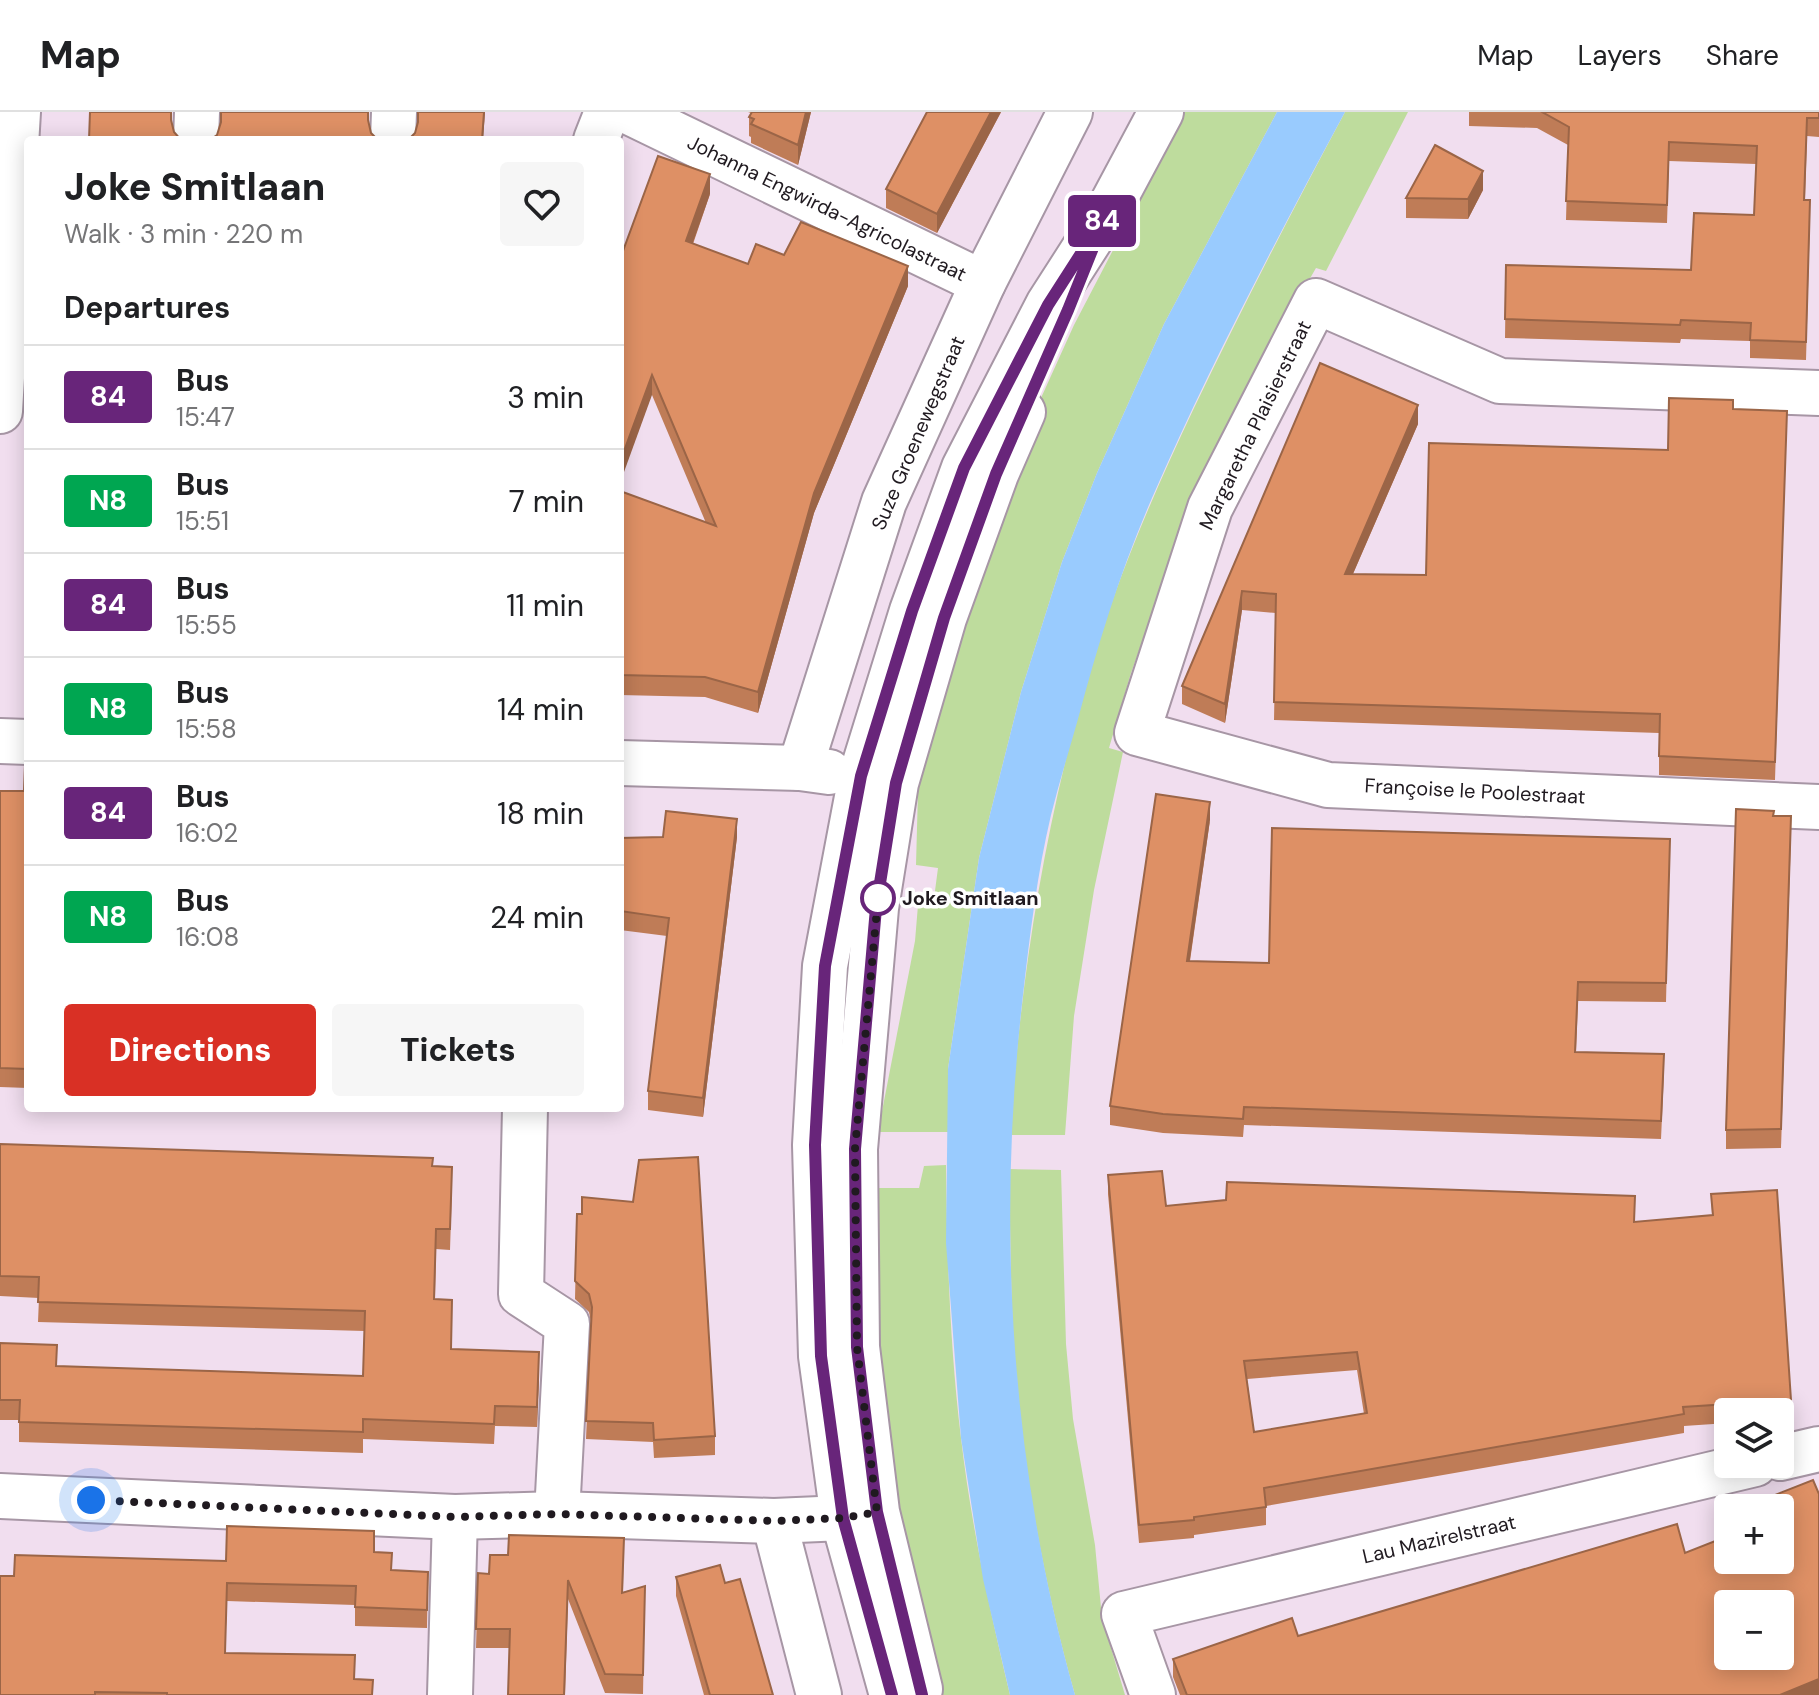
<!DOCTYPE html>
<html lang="en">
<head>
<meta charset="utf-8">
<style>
	body { margin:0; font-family:"DM Sans",sans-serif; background:#f6f6f6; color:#202124; height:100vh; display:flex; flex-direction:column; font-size:30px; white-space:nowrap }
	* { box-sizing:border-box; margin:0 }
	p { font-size:26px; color:#757577 }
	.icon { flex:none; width:44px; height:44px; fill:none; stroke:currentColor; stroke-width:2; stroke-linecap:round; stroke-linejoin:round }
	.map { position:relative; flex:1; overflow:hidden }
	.panel { position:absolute; left:24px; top:24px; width:600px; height:976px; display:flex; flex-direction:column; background:#fff; border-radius:8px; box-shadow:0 4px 20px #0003 }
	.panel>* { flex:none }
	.badge { padding:0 16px; border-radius:6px; font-size:28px; line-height:52px }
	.tools { position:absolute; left:1714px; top:1286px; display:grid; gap:16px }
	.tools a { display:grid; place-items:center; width:80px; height:80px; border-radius:8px; background:#fff; box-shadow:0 4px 20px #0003; font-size:40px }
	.you { position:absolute; width:40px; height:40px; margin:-20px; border:6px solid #fff; border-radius:50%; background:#1a73e8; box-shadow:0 0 0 12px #1a73e833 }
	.map>.badge { position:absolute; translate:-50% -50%; box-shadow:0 0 0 4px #fff }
	h2 { padding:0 40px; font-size:30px; line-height:72px }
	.round { display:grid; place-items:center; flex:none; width:84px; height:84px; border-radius:8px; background:#f6f6f6 }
	.head { display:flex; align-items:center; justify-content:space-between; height:136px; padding:0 40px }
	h1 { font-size:38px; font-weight:800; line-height:60px }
	.cta { display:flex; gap:16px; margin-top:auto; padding:16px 40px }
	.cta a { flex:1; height:92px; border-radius:8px; background:#d93025; color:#fff; font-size:32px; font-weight:800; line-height:92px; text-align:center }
	.cta a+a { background:#f6f6f6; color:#202124 }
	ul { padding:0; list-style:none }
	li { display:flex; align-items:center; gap:24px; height:104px; padding:0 40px; border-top:2px solid #e0e0e0 }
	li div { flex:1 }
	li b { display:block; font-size:30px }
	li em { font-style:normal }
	li .badge { min-width:88px; font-weight:700; text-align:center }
	header { display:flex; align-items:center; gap:48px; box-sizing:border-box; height:112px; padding:0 40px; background:#fff; border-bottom:2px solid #e0e0e0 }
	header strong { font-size:38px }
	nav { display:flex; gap:44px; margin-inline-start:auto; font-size:28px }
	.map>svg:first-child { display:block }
</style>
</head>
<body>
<header>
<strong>Map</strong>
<nav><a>Map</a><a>Layers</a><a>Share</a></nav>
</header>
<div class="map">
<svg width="1819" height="1583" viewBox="0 0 1819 1583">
	<rect width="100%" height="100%" fill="#f1deef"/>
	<g fill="#bedc9d">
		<path d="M1185,0H1277L1164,212L1097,361L1062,450L1021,580L979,746L948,957L950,1020H878L915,829L918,793L933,794L938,756L916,753L919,642L1012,350L1074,213Z"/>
		<path d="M1345,0H1408L1326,159L1316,156L1289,203L1182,418L1131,561L1109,636L1123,640L1094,778L1074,904L1065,1023H1010C1021,856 1048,691 1098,531C1124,450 1158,372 1194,296C1242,196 1293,97 1345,0Z"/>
		<path d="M946,1053C947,1143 950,1236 961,1326C971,1413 990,1498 1010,1583H929L896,1445L864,1076H919L924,1054Z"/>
		<path d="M1009,1057L1061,1058L1066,1232L1073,1307L1095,1433L1102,1506L1125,1583H1075C1051,1499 1034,1412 1022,1326C1010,1237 1011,1147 1009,1057Z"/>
	</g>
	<path fill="#99cbfe" d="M1277,0H1345C1277,126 1209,255 1152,386C1121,457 1098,532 1078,607C1069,639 1059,671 1051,703C1037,762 1030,823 1023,883C996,1117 1011,1356 1075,1583H1010L983,1467L961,1326L946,1131L948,957L979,746L1021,580L1062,450L1097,361L1164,212Z"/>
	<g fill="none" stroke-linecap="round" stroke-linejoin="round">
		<defs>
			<g id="minor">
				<path d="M629,0L983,171"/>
				<path d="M196,28L197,0"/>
				<path d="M393,28L394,0"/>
				<path d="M596,28L607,0"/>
				<path d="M1819,281L1500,269L1316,189L1210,396L1137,621L1328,673L1819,695"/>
				<path d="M0,299L18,0"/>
				<path d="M0,629L28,630"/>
				<path d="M620,651L800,656L829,660"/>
				<path d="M800,656L884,390L983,171L1070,0"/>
				<path d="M525,996L521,1182L567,1212L557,1402"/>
				<path d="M1780,1346L1819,1337"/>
				<path d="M0,1384L455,1405L557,1402L774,1409L843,1406L872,1401"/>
				<path d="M774,1409L819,1583"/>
				<path d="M920,1577L877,1400L857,1235L855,1037L876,796L896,671L944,506L996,362L1023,300"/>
				<path d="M450,1583L455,1405"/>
				<path d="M892,1583L843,1406L821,1244L815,1033L825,854L861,664L912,499L964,356L1048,193L1107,101L1161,0"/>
				<path d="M1153,1583L1124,1502L1755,1352"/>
			</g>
		</defs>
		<use href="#minor" stroke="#a796a5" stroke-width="48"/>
		<use href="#minor" stroke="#fff" stroke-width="44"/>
	</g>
	<g fill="#bf7c57" fill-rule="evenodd">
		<path d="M748,0H811L798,53L751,31V25L749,24V5L751,1Z"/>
		<path d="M1001,0L937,121L886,96V77Z"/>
		<path d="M1469,0H1819V25L1807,24L1805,88L1810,106L1806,248L1750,246V229L1681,227L1680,231L1505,226L1506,153L1691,158L1754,103L1756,52L1669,49L1667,111L1566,108L1568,33L1537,16L1469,14Z"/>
		<path d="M1483,78L1468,107L1406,106V86Z"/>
		<path d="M710,82L693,132L748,152L784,143L908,174L814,401L758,601L705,585L620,583V379L706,411L652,283L620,147Z"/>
		<path d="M1320,251L1418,312L1353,462L1426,463L1668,338L1733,297L1787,299L1775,668L1659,663V621L1274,608L1276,501L1242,498L1225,611L1182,592V574Z"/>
		<path d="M28,653V976L0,975V679H24Z"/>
		<path d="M1773,704L1791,724L1781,1036L1726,1037V1018Z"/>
		<path d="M1210,708L1190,849L1269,851L1670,727L1666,890L1578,889L1576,940L1664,961L1661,1027L1244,1013L1243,1025L1163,1021L1110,1013V994Z"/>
		<path d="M737,725L703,1005L648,998V979L667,824L620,818V726Z"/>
		<path d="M0,1032L433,1054L452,1075L450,1138L436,1137L435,1187L452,1237L539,1260L537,1315L495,1314L494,1332L363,1327V1341L19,1330V1308H0V1231L57,1254L363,1264L365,1219L38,1210L39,1186L0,1184Z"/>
		<path d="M1108,1063L1166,1094L1635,1110L1712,1103L1711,1082L1791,1288V1306L1780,1307V1300H1728V1311L1684,1314V1321L1266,1394V1413L1194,1423V1426L1139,1431L1108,1082ZM1357,1258L1364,1302L1254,1320L1247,1267Z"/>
		<path d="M577,1102L715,1324V1343L654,1346L653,1330L586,1327L591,1210L589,1200L575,1187Z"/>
		<path d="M1819,1382V1583H1180L1173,1565V1547L1298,1524L1685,1441L1728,1448L1780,1396H1752V1392Z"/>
		<path d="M624,1426L623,1480L645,1474L643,1582L605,1581L568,1487L565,1583H508L510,1536H476L478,1461L489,1462L508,1443Z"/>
		<path d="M374,1440L392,1458L428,1460L427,1516L355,1514V1493L227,1489L225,1541L355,1567L373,1583H0L14,1464Z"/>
		<path d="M676,1465L725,1471L773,1583H704L676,1484Z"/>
	</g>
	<g fill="#9b6547">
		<path d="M484,0H485L483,28H482Z"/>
		<path d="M806,0H811L798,53V33Z"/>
		<path d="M991,0H1001L937,121V102Z"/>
		<path d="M1483,59V78L1468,107V87Z"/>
		<path d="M710,62V82L686,150V129Z"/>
		<path d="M908,154V174L814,401L758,601V580L814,381Z"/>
		<path d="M652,263V283L620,371V350Z"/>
		<path d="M1418,293V312L1345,480V462Z"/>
		<path d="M1242,479V498L1225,611V592Z"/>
		<path d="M1210,690V708L1187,867V849Z"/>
		<path d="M737,707V725L703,1005V986Z"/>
		<path d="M539,1240V1260L537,1315V1295Z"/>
		<path d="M1819,1567V1583H1780Z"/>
	</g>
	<g fill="#de9065" stroke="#9b6547" stroke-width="2" fill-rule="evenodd">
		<path d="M90,0H171V8L174,20L181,28H89Z"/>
		<path d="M221,0H368V8L371,21L378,28H210L217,23L221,10Z"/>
		<path d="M418,0H484L482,28H408L415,21L418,10Z"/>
		<path d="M752,0H806L798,33L751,12L754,7L749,5Z"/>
		<path d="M927,0H991L937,102L886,77Z"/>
		<path d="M1542,0H1819V6H1807L1804,88H1810L1806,230L1750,228L1751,211L1681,208L1680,213L1505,207L1506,153L1691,158L1694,101L1754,103L1757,34L1669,30L1667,93L1566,89L1569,15Z"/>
		<path d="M1435,33L1483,59L1468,87L1406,86Z"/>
		<path d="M658,44L710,62L686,129L748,152L756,132L784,143L801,110L908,154L814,381L758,580L705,565L620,563V379L716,414L652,263L620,350V147Z"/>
		<path d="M1320,251L1418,293L1345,462L1426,463L1429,331L1668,338L1669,286L1733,288V297L1787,299L1775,650L1659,644L1660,602L1274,590L1276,482L1242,479L1225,592L1182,574Z"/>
		<path d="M25,653H28V957L0,956V679H24Z"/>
		<path d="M1156,682L1210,690L1187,849L1269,851L1272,716L1670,727L1666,871L1578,870L1575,940L1664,942L1661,1009L1244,995L1243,1007L1163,1002L1110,994Z"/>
		<path d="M1736,697L1774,699L1773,704H1791L1781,1017L1726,1018Z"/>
		<path d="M666,699L737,707L703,986L648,979L669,806L620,799V726L663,725Z"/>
		<path d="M0,1032L433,1046L432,1054L452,1055L450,1117H436L434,1187L452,1188L451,1237L539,1240L537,1295L495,1294L494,1312L363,1307V1320L19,1310L20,1288H0V1231L57,1233L56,1254L363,1264L365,1199L38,1190L39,1165L0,1164Z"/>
		<path d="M698,1045L715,1324L654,1328L653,1311L586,1309L592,1195L589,1182L575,1169L577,1102H582V1085L633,1090L639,1048Z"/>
		<path d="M1162,1059L1166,1094L1226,1088L1227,1070L1635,1084L1634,1110L1713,1103L1711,1082L1777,1078L1791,1288L1683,1295L1684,1302L1264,1376L1266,1395L1194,1405V1408L1139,1413L1108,1063ZM1357,1240L1367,1301L1254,1320L1244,1249Z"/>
		<path d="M1813,1368L1819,1382V1567L1780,1583H1187L1173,1547L1292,1506L1298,1524L1677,1412L1685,1441L1728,1424V1448H1780V1396H1754L1752,1392ZM1728,1492H1780V1544H1728Z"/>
		<path d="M227,1414L374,1419V1440L392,1441L391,1458L428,1460L427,1498L355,1495L356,1474L227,1471L225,1541L355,1543L354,1567L373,1568L372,1583H167V1581L95,1580V1583H0V1464H14L15,1443L226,1449Z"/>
		<path d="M509,1423L624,1426L622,1481L645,1474L643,1563L605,1562L568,1468L564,1583H508L510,1517H476L478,1461L489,1462L490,1443H508Z"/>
		<path d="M720,1453L725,1471L740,1467L773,1583H710L676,1465Z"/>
	</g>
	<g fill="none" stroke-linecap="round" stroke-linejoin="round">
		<defs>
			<path id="line" d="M892,1583L843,1406L821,1244L815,1033L825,854L861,664L912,499L964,356L1048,193L1107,101L1068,198L996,362L944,506L896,671L876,796L855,1037L857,1235L877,1400L922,1583"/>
		</defs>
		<use href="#line" stroke="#fff" stroke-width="18"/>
		<use href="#line" stroke="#68257a" stroke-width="12"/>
		<path stroke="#201a20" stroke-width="8" stroke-dasharray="0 14.4" d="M91,1388L455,1405L557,1402L774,1409L843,1406L877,1400L857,1235L855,1037L878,786"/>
	</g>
	<circle fill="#fff" stroke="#68257a" stroke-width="4" cx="878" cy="786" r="16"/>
	<g text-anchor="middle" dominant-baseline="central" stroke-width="7" stroke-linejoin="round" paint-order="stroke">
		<g font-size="20" fill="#201a20" stroke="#fff">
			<text transform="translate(827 96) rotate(26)">Johanna Engwirda-Agricolastraat</text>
			<text transform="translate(1255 313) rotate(-64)">Margaretha Plaisierstraat</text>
			<text transform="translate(918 321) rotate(-67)">Suze Groenewegstraat</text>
			<text transform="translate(1475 679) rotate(3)">Françoise le Poolestraat</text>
			<text transform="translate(1439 1427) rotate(-13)">Lau Mazirelstraat</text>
		</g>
		<g font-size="20" font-weight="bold" fill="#201a20" stroke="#fff" text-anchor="start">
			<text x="902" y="786">Joke Smitlaan</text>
		</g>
	</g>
</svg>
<div class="tools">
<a><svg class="icon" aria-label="layers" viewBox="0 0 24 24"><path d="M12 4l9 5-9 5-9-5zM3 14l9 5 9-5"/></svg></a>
<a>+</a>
<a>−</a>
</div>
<div class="you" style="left:91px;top:1388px"></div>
<b class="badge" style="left:1102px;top:109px;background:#68257a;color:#fff">84</b>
<section class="panel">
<div class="head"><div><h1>Joke Smitlaan</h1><p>Walk · 3 min · 220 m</p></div><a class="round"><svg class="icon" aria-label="heart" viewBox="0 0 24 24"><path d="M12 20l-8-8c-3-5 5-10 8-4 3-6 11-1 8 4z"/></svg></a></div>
<h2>Departures</h2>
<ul>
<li><span class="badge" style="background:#68257a;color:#fff">84</span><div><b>Bus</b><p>15:47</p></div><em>3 min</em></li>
<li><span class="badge" style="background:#00a651;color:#fff">N8</span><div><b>Bus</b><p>15:51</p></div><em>7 min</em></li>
<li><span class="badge" style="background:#68257a;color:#fff">84</span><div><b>Bus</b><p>15:55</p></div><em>11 min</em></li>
<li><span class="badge" style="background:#00a651;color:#fff">N8</span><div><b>Bus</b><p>15:58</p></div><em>14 min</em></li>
<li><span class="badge" style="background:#68257a;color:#fff">84</span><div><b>Bus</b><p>16:02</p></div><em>18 min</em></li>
<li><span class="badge" style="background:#00a651;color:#fff">N8</span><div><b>Bus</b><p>16:08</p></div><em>24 min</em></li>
</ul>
<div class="cta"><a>Directions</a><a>Tickets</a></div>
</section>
</div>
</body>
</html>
